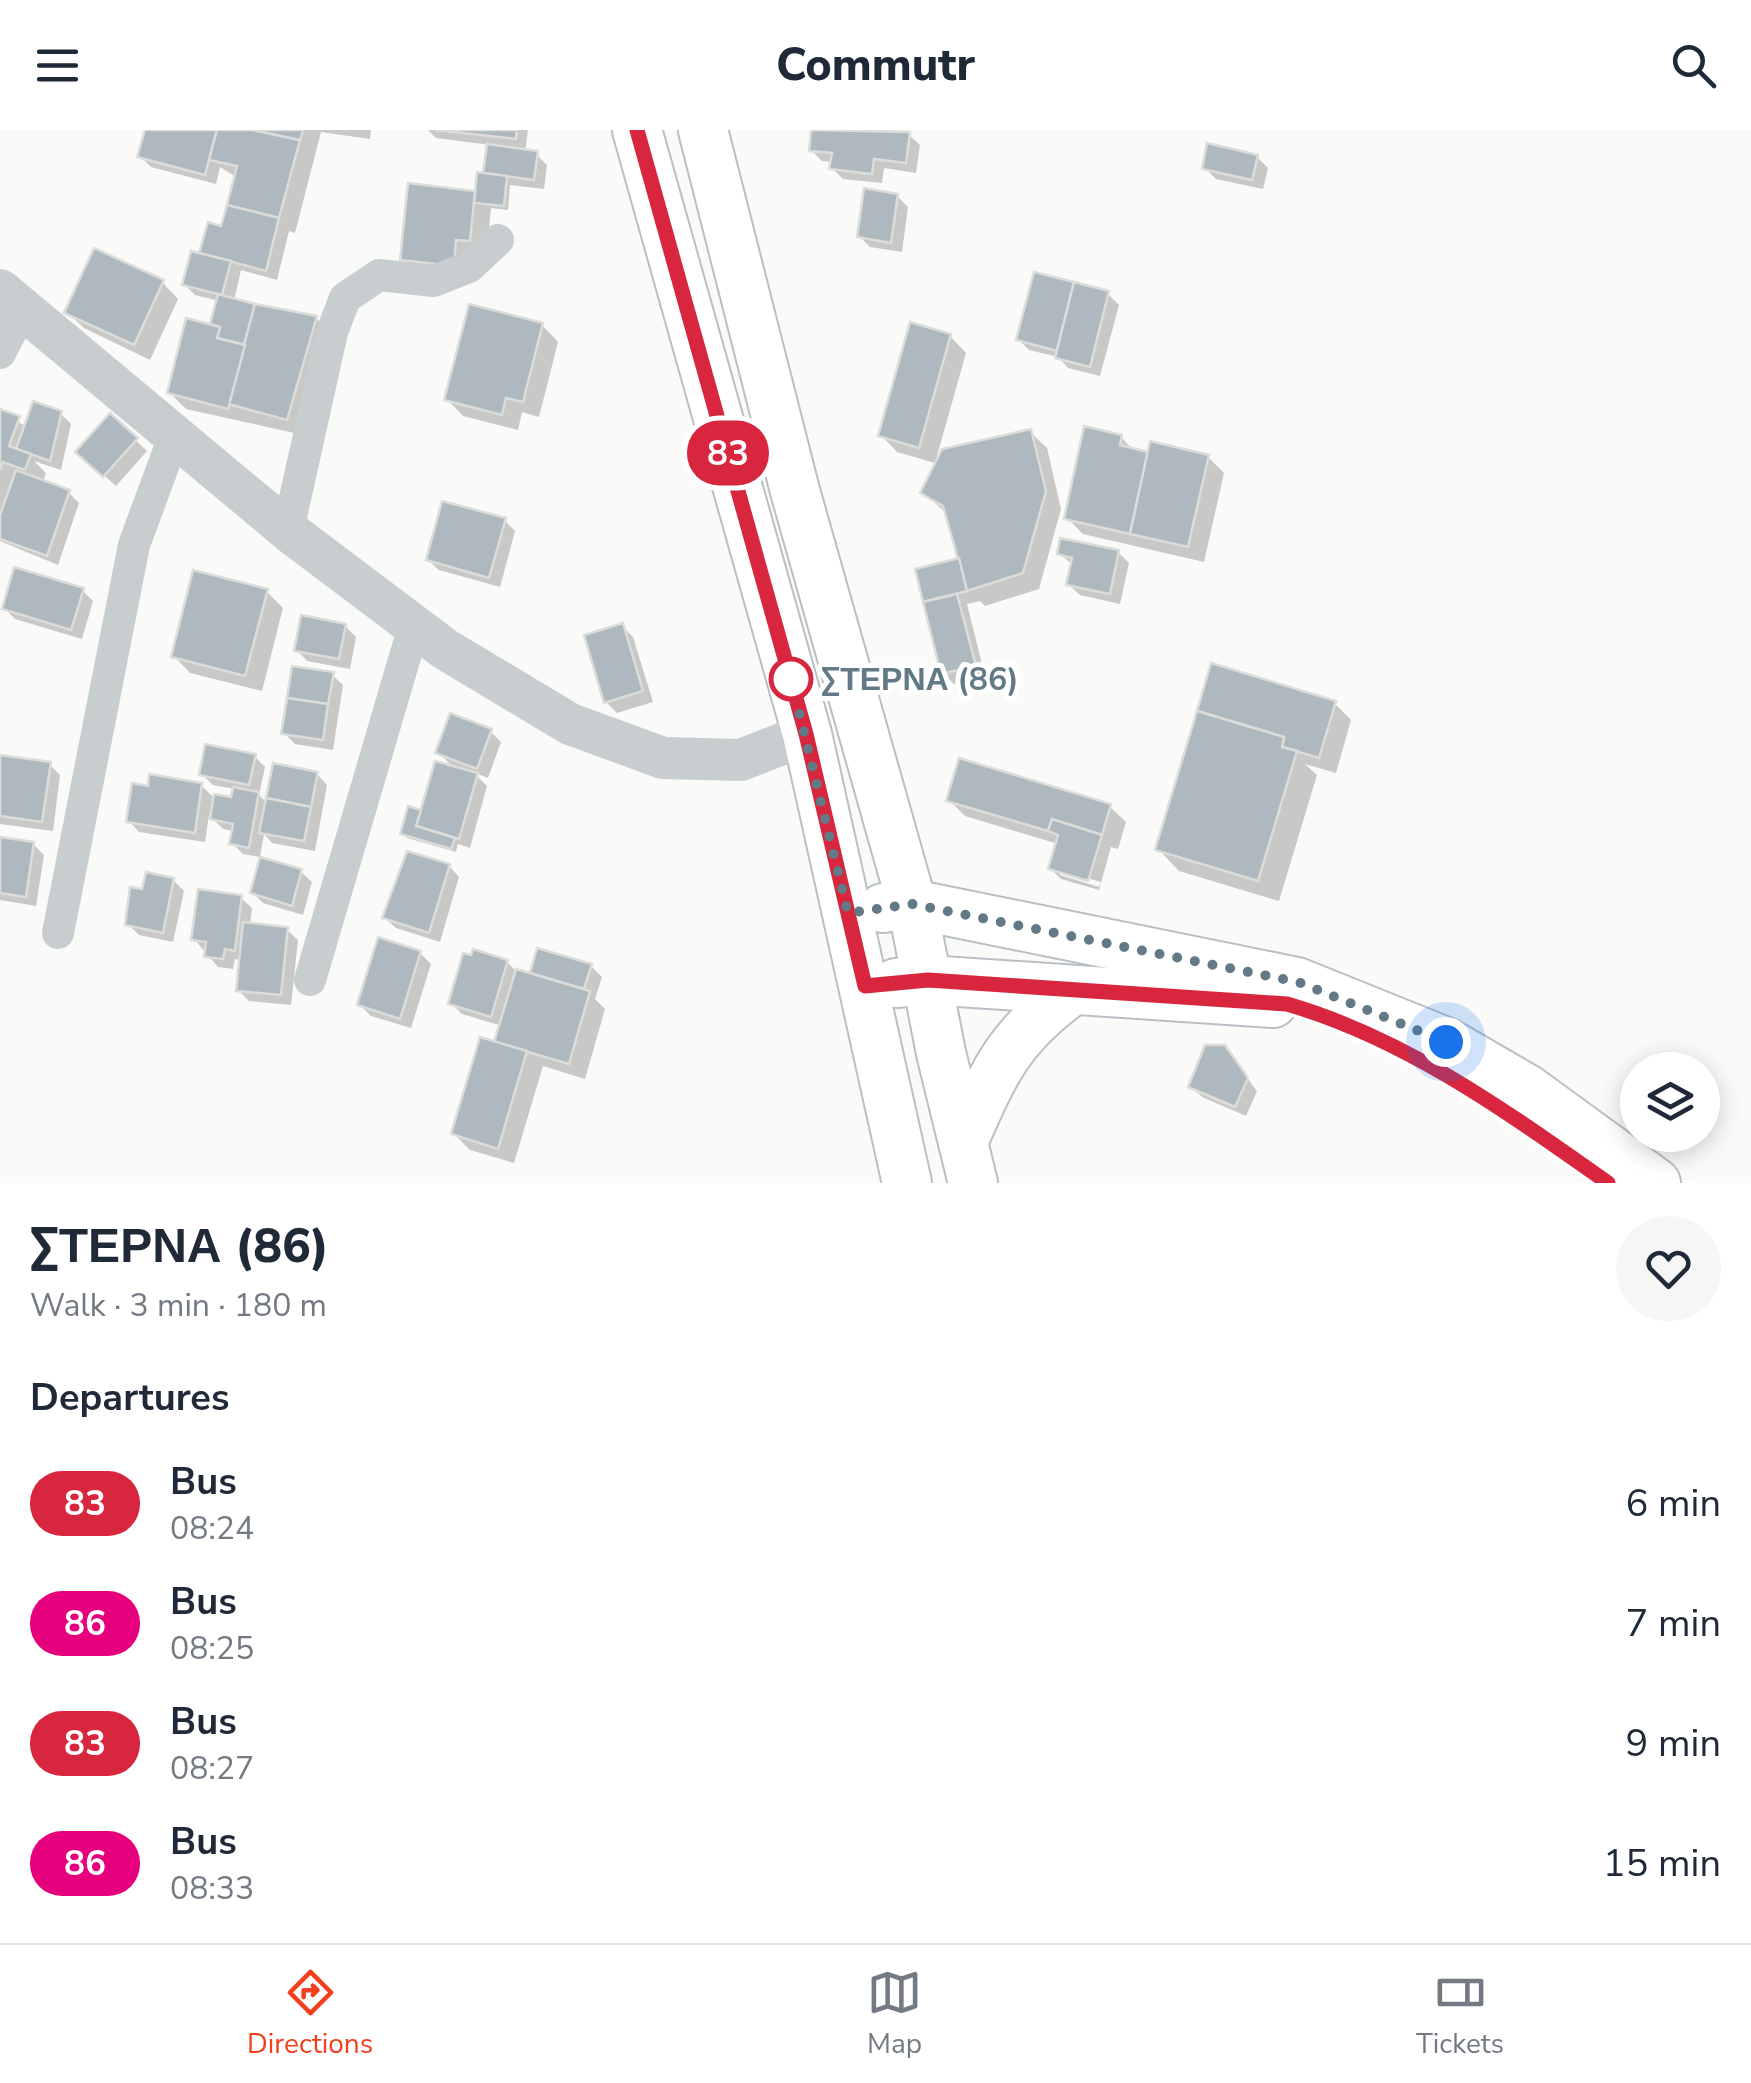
<!DOCTYPE html>
<html lang="en">
<head>
<meta charset="utf-8">
<style>
	body { margin:0; font-family:"Nunito Sans",sans-serif; background:#f6f6f7; color:#1f2937; height:100vh; display:flex; flex-direction:column; font-size:38px; white-space:nowrap }
	* { box-sizing:border-box; margin:0 }
	p { font-size:32px; color:#747a83 }
	.icon { flex:none; width:55px; height:55px; fill:none; stroke:currentColor; stroke-width:2; stroke-linecap:round; stroke-linejoin:round }
	.map { position:relative; height:1053px; overflow:hidden }
	.sheet { display:flex; flex-direction:column; background:#fff; flex:1 }
	.sheet>* { flex:none }
	.badge { padding:0 20px; border-radius:32px; font-size:35px; line-height:65px }
	.fabs { position:absolute; left:1620px; top:922px; display:grid; gap:20px }
	.fabs a { display:grid; place-items:center; width:100px; height:100px; border-radius:50%; background:#fff; box-shadow:0 5px 25px #0003; font-size:50px }
	.you { position:absolute; width:50px; height:50px; margin:-25px; border:8px solid #fff; border-radius:50%; background:#1a73e8; box-shadow:0 0 0 15px #1a73e833 }
	.map>.badge { position:absolute; translate:-50% -50%; box-shadow:0 0 0 5px #fff }
	h2 { padding:0 30px; font-size:38px; line-height:90px }
	.round { display:grid; place-items:center; flex:none; width:105px; height:105px; border-radius:52px; background:#f6f6f7 }
	.headline { display:flex; align-items:center; justify-content:space-between; height:170px; padding:0 30px }
	h1 { font-size:48px; font-weight:800; line-height:75px }
	ul { padding:0; list-style:none }
	li { display:flex; align-items:center; gap:30px; height:120px; padding:0 30px }
	li div { flex:1 }
	li b { display:block; font-size:38px }
	li em { font-style:normal }
	li .badge { min-width:110px; font-weight:700; text-align:center }
	header { display:flex; justify-content:space-between; align-items:center; height:130px; padding:0 30px; background:#fff; font-size:45px; font-weight:800 }
	.menu { display:flex; justify-content:space-around; align-items:center; height:140px; border-top:2px solid #e0e1e3; background:#fff; font-size:28px; color:#747a83 }
	.menu a { display:grid; justify-items:center; gap:5px }
	.menu .active { color:#f43f1e }
	.map>svg:first-child { display:block }
</style>
</head>
<body>
<header><svg class="icon" aria-label="menu" viewBox="0 0 24 24"><path d="M4 6h16M4 12h16M4 18h16"/></svg>Commutr<svg class="icon" aria-label="search" viewBox="0 0 24 24"><circle cx="10" cy="10" r="6"/><path d="M15 15l6 6"/></svg></header>
<div class="map">
<svg width="1751" height="1053" viewBox="0 0 1751 1053">
	<rect width="100%" height="100%" fill="#fafaf8"/>
	<g fill="#0003" fill-rule="evenodd">
		<path d="M147,0H371L370,9L321,2L295,103L289,101L277,150L241,140L234,171L316,188L332,205L303,305L186,279L169,262L218,199L213,194L219,171L195,165L184,154L223,99L236,47L220,37L216,54L151,37L140,26Z"/>
		<path d="M428,0H528L525,22L536,24L547,35L544,59L510,55L508,80L491,78L486,126L419,145L403,129L410,56L478,63L491,46L490,15L436,8Z"/>
		<path d="M813,0L909,5L920,15L916,43L884,38L882,53L843,49L832,38L833,32L822,31L811,20Z"/>
		<path d="M1257,27L1268,38L1263,59L1216,49L1205,38Z"/>
		<path d="M897,66L908,77L902,122L870,117L859,106Z"/>
		<path d="M162,152L178,169L150,230L84,198L67,182Z"/>
		<path d="M1108,164L1119,175L1100,246L1068,238L1058,227L1029,220L1018,209Z"/>
		<path d="M542,195L558,212L539,287L522,282L518,300L463,286L447,269Z"/>
		<path d="M950,206L966,223L935,333L897,322L881,305Z"/>
		<path d="M0,282L27,297L60,283L71,294L61,340L34,331L46,343L42,353L68,362L79,373L58,435L0,411Z"/>
		<path d="M110,286L147,321L116,356L89,332Z"/>
		<path d="M1030,302L1047,318L1061,379L1039,459L985,476L980,471L967,474L985,546L954,554L943,543L918,441L961,430L946,383L923,362Z"/>
		<path d="M1121,307L1135,322L1208,327L1224,343L1204,432L1083,404L1067,388Z"/>
		<path d="M504,390L515,401L500,457L439,440L428,430Z"/>
		<path d="M1118,422L1129,433L1120,474L1080,465L1069,455L1073,435L1059,423Z"/>
		<path d="M82,460L93,471L82,509L15,489L4,478Z"/>
		<path d="M266,461L283,478L262,561L190,543L174,526Z"/>
		<path d="M345,496L356,507L350,539L307,531L297,520Z"/>
		<path d="M622,496L633,507L653,572L617,583L606,572Z"/>
		<path d="M332,545L343,555L333,620L295,614L284,603Z"/>
		<path d="M1335,574L1351,590L1336,643L1305,634L1317,645L1279,771L1179,741L1158,719Z"/>
		<path d="M490,601L501,612L488,648L473,642L487,656L470,718L458,714L456,722L407,708L403,703L455,639L438,622Z"/>
		<path d="M254,626L265,637L259,665L267,673L317,644L327,655L315,721L272,713L264,704L260,727L243,724L232,713L234,701L223,699L209,685L205,712L139,702L129,691L201,655L216,670L233,669L235,659L213,655L202,644Z"/>
		<path d="M0,628L49,634L60,645L53,701L0,694Z"/>
		<path d="M949,670L1109,676L1126,692L1118,719L1111,717L1099,760L1061,749L1050,738L1058,714L965,686ZM1060,740L1101,752L1099,757L1060,745Z"/>
		<path d="M0,709L33,714L44,725L36,776L0,770Z"/>
		<path d="M449,736L459,747L440,812L396,798L385,788Z"/>
		<path d="M301,742L312,752L303,785L263,773L253,763Z"/>
		<path d="M173,750L184,761L173,812L139,805L128,794L144,762Z"/>
		<path d="M241,768L252,778L250,795L287,800L298,810L291,875L249,871L238,860L241,830L235,829L233,839L218,837L194,809Z"/>
		<path d="M420,823L431,834L411,898L371,886L360,875Z"/>
		<path d="M507,832L517,842L539,848L533,842L591,836L602,847L595,869L605,879L585,949L543,936L514,1033L470,1020L454,1004L502,896L462,884L451,873Z"/>
		<path d="M1224,918L1257,961L1246,986L1202,967L1191,956Z"/>
	</g>
	<g fill="#adb9be" stroke="#dcdcda" stroke-width="2.5">
		<path d="M145,0H217L205,45L137,27Z"/>
		<path d="M217,0H253L300,10L279,88L227,75L237,36L209,30Z"/>
		<path d="M253,0H303L300,10Z"/>
		<path d="M436,0H517L516,9Z"/>
		<path d="M811,0L910,2L906,33L874,29L872,44L829,39L832,23L809,21Z"/>
		<path d="M1207,13L1258,25L1252,50L1202,39Z"/>
		<path d="M487,14L538,21L534,50L483,43Z"/>
		<path d="M477,42L507,46L504,76L474,73Z"/>
		<path d="M408,53L475,61L470,111L456,110L454,136L400,130Z"/>
		<path d="M864,58L898,64L891,113L857,107Z"/>
		<path d="M227,75L279,88L266,141L199,123L208,92L221,96Z"/>
		<path d="M94,118L164,150L134,215L64,183Z"/>
		<path d="M191,121L231,131L222,165L182,155Z"/>
		<path d="M1034,142L1074,152L1057,221L1016,210Z"/>
		<path d="M1074,152L1109,161L1090,237L1055,228Z"/>
		<path d="M218,164L255,174L245,215L217,208L220,197L210,194Z"/>
		<path d="M255,174L317,186L287,290L228,274Z"/>
		<path d="M469,174L543,193L523,272L506,268L502,285L444,270Z"/>
		<path d="M186,188L220,197L217,208L245,215L228,279L167,263Z"/>
		<path d="M910,192L951,204L919,318L878,306Z"/>
		<path d="M33,271L62,281L50,331L16,319Z"/>
		<path d="M0,279L20,286L9,316L31,324L25,340L3,332L0,340Z"/>
		<path d="M110,283L138,308L103,347L75,322Z"/>
		<path d="M1084,296L1122,305L1120,315L1148,322L1130,404L1064,389Z"/>
		<path d="M1031,299L1046,361L1023,443L967,461L943,376L920,363L942,319Z"/>
		<path d="M1150,311L1209,325L1188,417L1130,404Z"/>
		<path d="M16,340L70,360L47,426L0,409V385Z"/>
		<path d="M442,371L506,388L489,448L426,430Z"/>
		<path d="M1060,408L1119,420L1110,464L1066,455L1072,428L1057,424Z"/>
		<path d="M959,428L967,461L923,472L915,439Z"/>
		<path d="M14,437L84,458L71,500L2,479Z"/>
		<path d="M193,440L268,459L245,546L171,527Z"/>
		<path d="M957,464L976,536L941,544L923,472Z"/>
		<path d="M301,485L346,494L339,529L294,521Z"/>
		<path d="M623,493L643,561L604,573L584,505Z"/>
		<path d="M1211,533L1336,571L1319,628L1282,617L1284,607L1197,581Z"/>
		<path d="M292,536L334,542L328,574L287,568Z"/>
		<path d="M287,568L328,574L323,610L281,604Z"/>
		<path d="M1197,581L1284,607L1282,617L1297,621L1258,751L1155,720Z"/>
		<path d="M450,583L492,599L477,639L435,623Z"/>
		<path d="M205,614L256,624L249,655L199,645Z"/>
		<path d="M0,625L51,632L42,692L0,686Z"/>
		<path d="M959,628L1111,674L1102,705L1052,689L1048,701L946,671Z"/>
		<path d="M435,631L478,643L459,709L416,696Z"/>
		<path d="M273,633L318,642L311,677L266,668Z"/>
		<path d="M149,644L202,653L195,703L126,692L132,653L148,656Z"/>
		<path d="M233,657L259,662L249,718L229,714L233,694L210,689L214,664L231,667Z"/>
		<path d="M266,668L311,677L304,711L259,703Z"/>
		<path d="M408,676L421,680L416,696L455,708L451,719L400,704Z"/>
		<path d="M1052,689L1102,705L1088,751L1048,739L1058,705L1048,701Z"/>
		<path d="M0,707L34,712L26,767L0,763Z"/>
		<path d="M407,721L450,734L429,803L382,788Z"/>
		<path d="M260,727L302,739L292,776L250,763Z"/>
		<path d="M146,742L174,748L163,803L125,795L130,757L142,759Z"/>
		<path d="M198,759L242,765L235,821L225,819L223,829L204,827L206,812L191,810Z"/>
		<path d="M243,792L288,797L281,865L236,861Z"/>
		<path d="M378,807L421,821L400,889L357,875Z"/>
		<path d="M537,818L592,834L584,859L530,843Z"/>
		<path d="M473,819L508,830L491,887L448,874L463,823L471,825Z"/>
		<path d="M516,839L590,861L569,934L494,912Z"/>
		<path d="M480,907L527,921L498,1019L451,1004Z"/>
		<path d="M1205,915H1225L1248,948L1235,977L1188,957Z"/>
	</g>
	<g fill="none" stroke-linecap="round" stroke-linejoin="round">
		<defs>
			<g id="secondary">
				<path d="M637,0L807,604L907,1053"/>
				<path d="M703,0L795,361L912,774L941,923L973,1053"/>
				<path d="M883,778L912,774L1297,852L1446,912L1527,959L1656,1053"/>
				<path d="M896,853L928,850L1273,873"/>
				<path d="M963,1012C995,940 1008,907 1073,860"/>
			</g>
		</defs>
		<use href="#secondary" stroke="#b9c0c5" stroke-width="52"/>
		<g stroke="#c8cdd0" stroke-width="32">
			<path d="M0,223L24,176"/>
			<path d="M288,400L332,202L345,168L379,145L434,151L469,137L498,110"/>
			<path d="M58,803L134,415L175,304"/>
			<path d="M310,850L414,496"/>
		</g>
		<path stroke="#c8cdd0" stroke-width="42" d="M0,160L295,406L445,519L570,594L663,628L741,630L807,604"/>
		<use href="#secondary" stroke="#fff" stroke-width="48"/>
	</g>
	<g fill="none" stroke-linecap="round" stroke-linejoin="round">
		<defs>
			<path id="line" d="M637,0L806,604L865,856L928,850L1287,874C1407,909 1507,982 1608,1053"/>
		</defs>
		<use href="#line" stroke="#fff" stroke-width="22"/>
		<use href="#line" stroke="#d7263d" stroke-width="15"/>
		<path stroke="#627986" stroke-width="10" stroke-dasharray="0 18" d="M791,549L848,783L912,774L1298,852L1446,912"/>
	</g>
	<circle fill="#fff" stroke="#d7263d" stroke-width="5" cx="791" cy="549" r="20"/>
	<g text-anchor="middle" dominant-baseline="central" stroke-width="10" stroke-linejoin="round" paint-order="stroke">
		<g font-size="32" font-weight="bold" fill="#627986" stroke="#fff" text-anchor="start">
			<text x="821" y="549">ΣΤΕΡΝΑ (86)</text>
		</g>
	</g>
</svg>
<div class="fabs">
<a><svg class="icon" aria-label="layers" viewBox="0 0 24 24"><path d="M12 4l9 5-9 5-9-5zM3 14l9 5 9-5"/></svg></a>
</div>
<div class="you" style="left:1446px;top:912px"></div>
<b class="badge" style="left:728px;top:323px;background:#d7263d;color:#fff">83</b>
</div>
<section class="sheet">
<div class="headline"><div><h1>ΣΤΕΡΝΑ (86)</h1><p>Walk · 3 min · 180 m</p></div><a class="round"><svg class="icon" aria-label="heart" viewBox="0 0 24 24"><path d="M12 20l-8-8c-3-5 5-10 8-4 3-6 11-1 8 4z"/></svg></a></div>
<h2>Departures</h2>
<ul>
<li><span class="badge" style="background:#d7263d;color:#fff">83</span><div><b>Bus</b><p>08:24</p></div><em>6 min</em></li>
<li><span class="badge" style="background:#e6007e;color:#fff">86</span><div><b>Bus</b><p>08:25</p></div><em>7 min</em></li>
<li><span class="badge" style="background:#d7263d;color:#fff">83</span><div><b>Bus</b><p>08:27</p></div><em>9 min</em></li>
<li><span class="badge" style="background:#e6007e;color:#fff">86</span><div><b>Bus</b><p>08:33</p></div><em>15 min</em></li>
</ul>
</section>
<nav class="menu">
<a class="active"><svg class="icon" aria-label="directions" viewBox="0 0 24 24"><path d="M12 3l9 9-9 9-9-9zM9 14v-3h6M13 9l2 2-2 2"/></svg>Directions</a>
<a><svg class="icon" aria-label="map" viewBox="0 0 24 24"><path d="M3 6l6-2 6 2 6-2v14l-6 2-6-2-6 2zM9 4v14M15 6v14"/></svg>Map</a>
<a><svg class="icon" aria-label="tickets" viewBox="0 0 24 24"><path d="M3 7h18v10H3zM15 7v10"/></svg>Tickets</a>
</nav>
</body>
</html>
